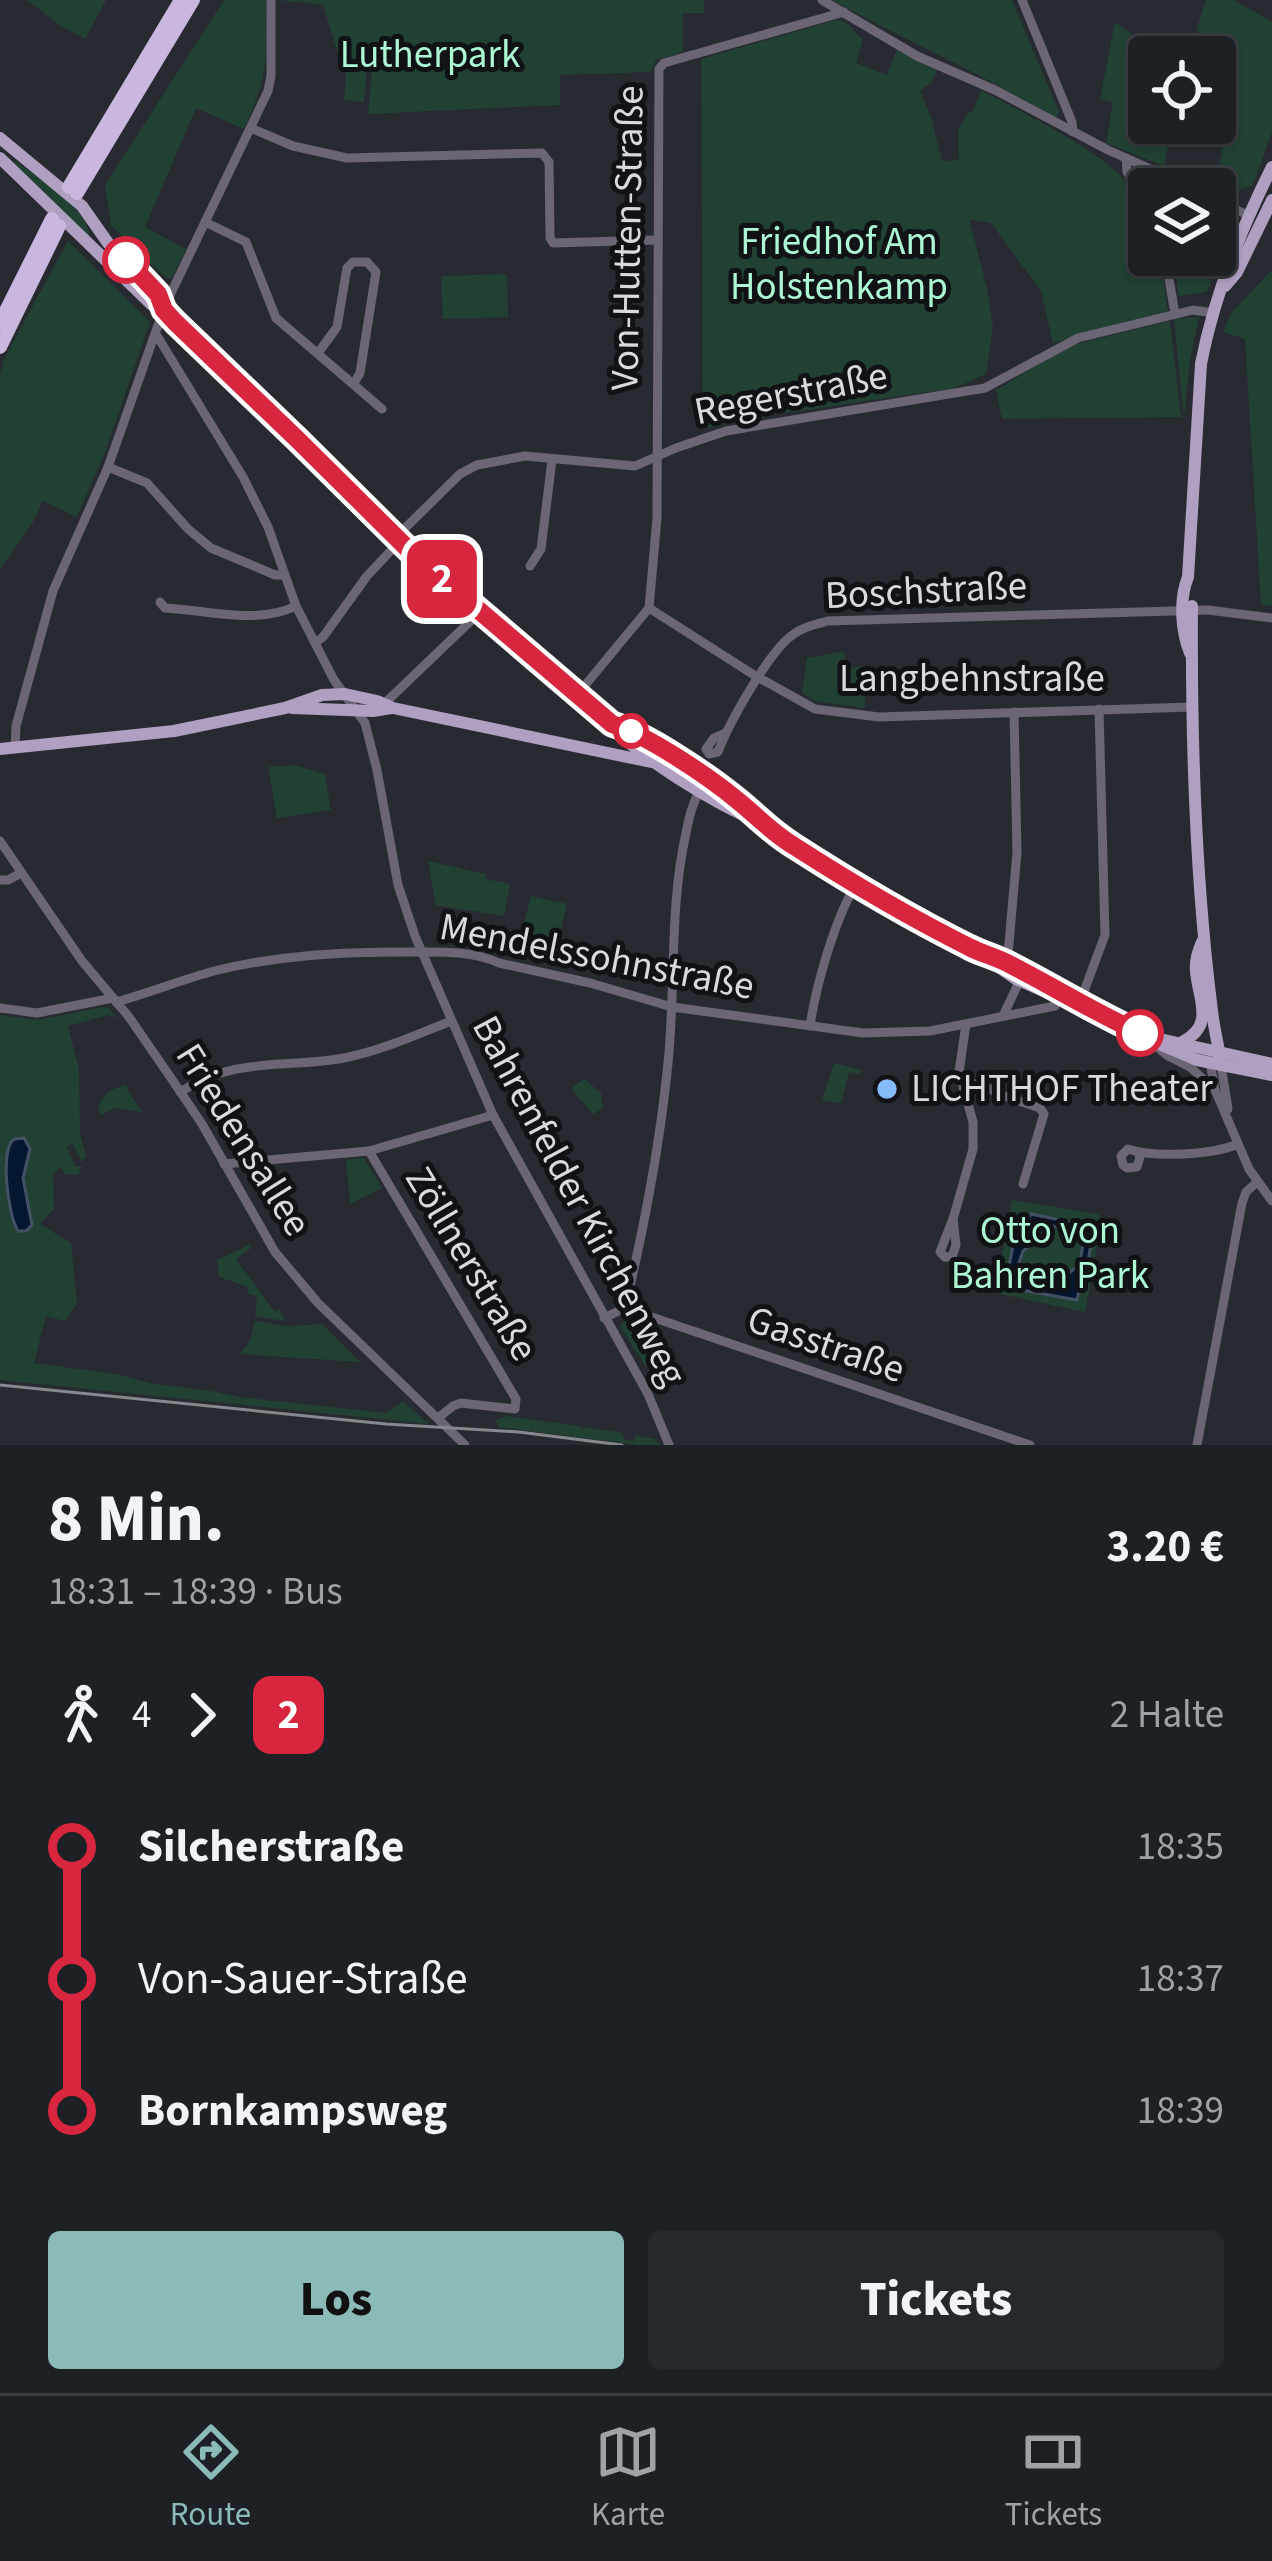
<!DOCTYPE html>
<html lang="de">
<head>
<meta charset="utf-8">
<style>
	body { margin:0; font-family:"Source Sans 3",sans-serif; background:#25282c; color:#f1f3f6; height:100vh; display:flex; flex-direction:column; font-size:45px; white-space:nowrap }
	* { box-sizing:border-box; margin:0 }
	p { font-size:39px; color:#a0a3a6 }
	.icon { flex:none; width:66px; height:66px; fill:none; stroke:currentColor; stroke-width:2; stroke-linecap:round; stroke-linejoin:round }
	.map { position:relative; height:1445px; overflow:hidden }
	.side { display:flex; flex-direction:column; background:#1d2024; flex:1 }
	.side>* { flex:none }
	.badge { padding:0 24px; border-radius:18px; font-size:42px; line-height:78px }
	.controls { position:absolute; left:1128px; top:36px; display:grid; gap:24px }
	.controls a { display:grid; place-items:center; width:108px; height:108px; border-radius:12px; background:#1d2024; box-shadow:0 3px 9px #0004,0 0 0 3px #3b3e41; font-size:60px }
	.map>.badge { position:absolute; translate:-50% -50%; box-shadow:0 0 0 6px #fff }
	.legs { display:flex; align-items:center; gap:18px; height:132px; padding:0 48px; font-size:39px }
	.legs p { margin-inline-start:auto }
	.overview { display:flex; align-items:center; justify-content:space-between; height:204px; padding:0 48px }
	h1 { font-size:66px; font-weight:800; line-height:90px }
	.button { display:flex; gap:24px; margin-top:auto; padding:24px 48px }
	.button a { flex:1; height:138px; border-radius:12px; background:#8bbbb9; color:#111; font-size:48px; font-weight:800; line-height:138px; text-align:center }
	.button a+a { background:#25282c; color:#f1f3f6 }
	ul { padding:0 48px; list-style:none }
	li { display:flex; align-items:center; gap:42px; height:132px; font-size:45px }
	li i { display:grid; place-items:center; width:18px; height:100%; margin:0 15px; background:currentColor }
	li i::after { content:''; width:30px; height:30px; margin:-15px; border:9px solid; border-radius:50%; background:#1d2024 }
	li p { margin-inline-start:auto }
	li:first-child i { background:linear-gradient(#0000 50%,currentColor 0) }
	li:last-child i { background:linear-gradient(currentColor 50%,#0000 0) }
	.dock { display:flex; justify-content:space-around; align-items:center; height:168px; border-top:3px solid #3b3e41; background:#1d2024; font-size:33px; color:#a0a3a6 }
	.dock a { display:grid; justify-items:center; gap:6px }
	.dock .selected { color:#8bbbb9 }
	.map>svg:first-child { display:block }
</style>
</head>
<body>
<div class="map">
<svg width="1272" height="1445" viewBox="0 0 1272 1445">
	<rect width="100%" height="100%" fill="#272a30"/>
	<g fill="#214133">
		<path d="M27,0H106L85,39L61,26Z"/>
		<path d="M224,0H266C268,55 268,78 244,129L196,108L145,227L186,249L172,278H166L111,225L105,185Z"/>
		<path d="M279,0H704V13H683V52L656,60L651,72L560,75V105L368,114L373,60L339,57L323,5Z"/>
		<path d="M832,0H1012L1059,112L1055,118C983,74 906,41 832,0Z"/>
		<path d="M1206,0H1234L1272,22V132L1253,185L1237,191L1217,184L1229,97L1215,88V57H1188Z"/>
		<path d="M836,20C852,21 851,32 863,39L856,63L887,75L897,50L937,70L932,82L920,91L931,117L942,161L959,160L958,130L968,112L972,113L981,90C1026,116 1137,164 1149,218C1151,229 1149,243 1149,255H1160L1168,312L1053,343L1041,291L991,223L969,219L987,288L993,327L986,374L955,388L764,416L703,429L701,59Z"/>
		<path d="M1115,22L1165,57H1149V123H1173L1164,166L1106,143L1113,102L1100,99Z"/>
		<path d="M347,62L367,64L364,102L344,100Z"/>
		<path d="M14,161C31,171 73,202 84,219C87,224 89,232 90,238L11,163Z"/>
		<path d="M1215,206L1229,218L1231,234L1207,292L1179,296L1172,255H1215Z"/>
		<path d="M68,241L150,322L106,450L77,517L43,501L33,522L0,569V375L4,359Z"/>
		<path d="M1272,270V606L1261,605L1245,339L1223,332L1231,313Z"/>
		<path d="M507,274L508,317L443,319L441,276Z"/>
		<path d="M1199,317L1190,360L1184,418L1174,319Z"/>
		<path d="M1170,321L1181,417L1002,419L996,390L1069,346Z"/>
		<path d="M844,651L847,668L864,666L865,708L815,701L802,693L807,658Z"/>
		<path d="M294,765L325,774L331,810L277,818L268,767Z"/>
		<path d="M428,861L486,874V879L510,884L504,916L436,905Z"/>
		<path d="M531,896L567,904L553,962L516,953Z"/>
		<path d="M102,1007L109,1008L117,1018L108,1015L68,1026L79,1070L80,1134L86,1156L82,1162L72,1143L67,1147L75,1166L82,1167L78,1175L65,1174L60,1167L53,1175L54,1209L40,1224L71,1243L77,1304L65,1321L46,1316L34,1363L117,1374L149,1383L217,1392L239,1397L386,1413L403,1401L429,1424L0,1380V1015L38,1020Z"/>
		<path d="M834,1063L861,1070L860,1074L849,1072L841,1103L822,1100Z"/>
		<path d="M584,1079L601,1093L603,1108L593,1114L573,1091V1087Z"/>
		<path d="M127,1084L128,1092L142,1112L116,1108L101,1115L98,1107C104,1092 113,1089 127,1084Z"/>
		<path d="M364,1158L382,1188L350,1204L346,1160Z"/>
		<path d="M1012,1200L1098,1214L1102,1219L1085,1312L995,1293Z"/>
		<path d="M249,1245L251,1248L236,1259L275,1312L280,1309L285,1321L255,1316L257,1296L248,1294V1287L219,1277L217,1260Z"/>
		<path d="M626,1318L635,1321L630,1330L640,1343L643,1341L662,1355L658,1364L646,1367L620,1326Z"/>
		<path d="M255,1321L285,1326L322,1324L360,1362L240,1354L250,1341Z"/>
		<path d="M506,1416L581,1426L582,1431L584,1427L623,1433L624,1439L634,1441L636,1435L655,1439L660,1445H638L498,1427L496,1420Z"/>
	</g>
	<g fill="#051631" stroke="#445165" stroke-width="3" fill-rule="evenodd">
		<path d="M24,1138L30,1149L23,1178L32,1225L26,1231H18C8,1216 0,1152 13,1140C16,1138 20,1139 24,1138Z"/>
		<path d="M1031,1214L1094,1227L1083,1290H1079L1077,1300L1005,1287L1019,1215L1029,1217ZM1037,1221L1084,1236L1080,1264L1055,1285L1019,1275L1016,1272L1023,1251L1033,1243L1034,1223Z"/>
	</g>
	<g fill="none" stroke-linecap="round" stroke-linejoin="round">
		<g stroke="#6c6575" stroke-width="9">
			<path d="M822,0L917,56L995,90L1108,150L1195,189"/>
			<path d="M1022,0L1072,122L1073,132"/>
			<path d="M844,12L664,63L659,69L657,518L649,608L754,675L815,709L879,717L1192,707"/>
			<path d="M251,128L293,146L347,158L542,153L549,162L550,238L553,243L656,240"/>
			<path d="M1126,158L1127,172L1149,204"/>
			<path d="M1215,200L1250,216"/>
			<path d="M205,222L246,242L276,318L382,409"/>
			<path d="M1165,255L1175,314"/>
			<path d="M156,334L243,477L268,527L296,606L334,680L365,723L377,770L398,885L415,936L493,1115L648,1394L669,1445"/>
			<path d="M318,353L337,327L347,268L353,262H367L376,272L360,373L354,383"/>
			<path d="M108,467L147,483L188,529L211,548L275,575H283"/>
			<path d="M396,537L460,474L477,465L525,456L635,466L676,448L726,431L985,388L1078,338L1193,310L1214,313"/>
			<path d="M530,566L541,549L552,460"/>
			<path d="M160,602L165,608C207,610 257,625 296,606"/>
			<path d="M315,643L323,637L367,576L400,541"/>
			<path d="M577,695L649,608"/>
			<path d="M384,704L480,612"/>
			<path d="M725,733L714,738L706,749L709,754L718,752C729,723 767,655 791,636C802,627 814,625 828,621L1208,610L1272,618"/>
			<path d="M15,748L16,726L53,591L108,467L157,328L171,293L268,91L271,76V0"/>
			<path d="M0,841L82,961L129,1017L171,1078L202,1124L275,1252L318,1303L465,1445"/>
			<path d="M0,880H8L21,873"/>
			<path d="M1005,962L1008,955L1017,852L1014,712"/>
			<path d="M116,1002C149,993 181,980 214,971C278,955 342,952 408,952C439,952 470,950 499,963L590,983L672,1007L863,1033L930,1031L1055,1006L1059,999L1058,992"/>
			<path d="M1080,1002L1105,935L1099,709"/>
			<path d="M0,1008L37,1013L113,998"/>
			<path d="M1003,1016L1021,978"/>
			<path d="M810,1026C816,985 835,919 856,884"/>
			<path d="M1156,1046L1168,1056L1190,1067L1214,1089"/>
			<path d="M1210,1063L1215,1090L1249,1169L1272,1201"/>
			<path d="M1221,1065L1228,1109"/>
			<path d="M960,1081L985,1086L998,1094L1040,1108L1044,1114L1023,1184"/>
			<path d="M180,1092C237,1056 282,1069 344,1058C380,1051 416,1035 451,1021"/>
			<path d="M369,1151L516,1399L515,1409L461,1403L453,1406L438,1418"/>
			<path d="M1138,1153L1140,1157L1137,1167L1127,1168L1123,1165L1121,1156L1128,1149C1154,1158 1212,1155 1238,1144"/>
			<path d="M224,1164L369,1151L493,1115"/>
			<path d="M945,1257L940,1252L953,1219L973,1149V1122L959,1072L966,1024"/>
			<path d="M945,1257H952L956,1245L953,1219"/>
			<path d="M625,1308C644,1228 660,1144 668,1063C676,986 669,909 686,833C689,818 692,804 700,790"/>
			<path d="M604,1318L625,1308L1030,1445"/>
			<path d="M1197,1445L1242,1203L1246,1192L1256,1183"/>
		</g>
		<g stroke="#afa0c1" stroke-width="12">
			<path d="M0,138L82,206L108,243L158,294L164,310L175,322L299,440L413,554L612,724L642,737L696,771L735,798L764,826L792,846L973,949L1016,979L1146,1036L1272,1064"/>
			<path d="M0,158L152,305L164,310"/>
			<path d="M1225,286L1237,272L1272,200"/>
			<path d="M1192,606C1191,740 1195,877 1212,1011C1214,1029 1219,1047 1221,1065"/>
			<path d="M1190,653C1181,631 1179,599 1188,577L1201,364C1214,296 1241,229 1272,167"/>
			<path d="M292,708L373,711L391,708"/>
			<path d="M613,725C630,752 723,809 754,819"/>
			<path d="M0,749L174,731L285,708L322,695L345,694L377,701L393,708L651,762"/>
			<path d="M986,953L1074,999"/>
			<path d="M1152,1041L1197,1060L1272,1075"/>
			<path d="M1182,1042C1216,1025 1198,999 1196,971C1195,960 1198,952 1202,942"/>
		</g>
		<g stroke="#cab7df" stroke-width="14">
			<path d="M69,187L181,0"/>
			<path d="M77,193L193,0"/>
			<path d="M0,323L52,219"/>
			<path d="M0,347L59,226"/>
		</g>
		<path stroke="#86888d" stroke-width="3" d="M0,1385L386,1424L519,1432L622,1445"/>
	</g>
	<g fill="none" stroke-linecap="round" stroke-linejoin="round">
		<defs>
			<path id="line-1" d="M126,260L158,294L164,310L175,322L298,440L413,554L612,724C647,735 708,776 737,800C757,816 771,832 794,846C850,882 909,917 969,947C982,954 997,957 1011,965C1054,987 1096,1013 1140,1033"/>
		</defs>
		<use href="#line-1" stroke="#fff" stroke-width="27"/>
		<use href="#line-1" stroke="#d7263d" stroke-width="18"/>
	</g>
	<g fill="#fff" stroke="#d7263d" stroke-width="6">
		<circle cx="126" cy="260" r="21"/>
		<circle cx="631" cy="731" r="15"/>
		<circle cx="1140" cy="1033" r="21"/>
	</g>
	<circle fill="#85bbfb" stroke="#111215" stroke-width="4.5" cx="887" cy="1089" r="12"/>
	<g text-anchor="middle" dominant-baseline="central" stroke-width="10" stroke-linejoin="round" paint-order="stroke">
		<g font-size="39" fill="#acf7d4" stroke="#111215">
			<text x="430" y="55">Lutherpark</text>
			<text x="839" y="242">Friedhof Am<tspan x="839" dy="45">Holstenkamp</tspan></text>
			<text x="1050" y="1231">Otto von<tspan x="1050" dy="45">Bahren Park</tspan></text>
		</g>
		<g font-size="39" fill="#d8dade" stroke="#111215">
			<text transform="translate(628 238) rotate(-89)">Von-Hutten-Straße</text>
			<text transform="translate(791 394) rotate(-11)">Regerstraße</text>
			<text transform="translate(926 591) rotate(-3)">Boschstraße</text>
			<text x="972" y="679">Langbehnstraße</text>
			<text transform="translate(597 957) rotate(11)">Mendelssohnstraße</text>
			<text transform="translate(243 1140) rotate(58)">Friedensallee</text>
			<text transform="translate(579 1201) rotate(62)">Bahrenfelder Kirchenweg</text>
			<text transform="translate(471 1264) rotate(59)">Zöllnerstraße</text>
			<text transform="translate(826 1345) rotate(19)">Gasstraße</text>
		</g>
		<g font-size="39" fill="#d8dade" stroke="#111215" text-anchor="start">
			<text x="911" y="1089">LICHTHOF Theater</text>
		</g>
	</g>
</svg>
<div class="controls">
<a><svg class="icon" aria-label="locate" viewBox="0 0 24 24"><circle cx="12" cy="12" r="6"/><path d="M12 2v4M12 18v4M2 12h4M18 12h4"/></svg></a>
<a><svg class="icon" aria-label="layers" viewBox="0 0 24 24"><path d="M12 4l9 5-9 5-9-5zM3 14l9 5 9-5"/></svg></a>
</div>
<b class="badge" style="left:442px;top:579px;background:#d7263d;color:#fff">2</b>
</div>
<section class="side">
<div class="overview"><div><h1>8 Min.</h1><p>18:31 – 18:39 · Bus</p></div><b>3.20 €</b></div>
<div class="legs"><svg class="icon" aria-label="walk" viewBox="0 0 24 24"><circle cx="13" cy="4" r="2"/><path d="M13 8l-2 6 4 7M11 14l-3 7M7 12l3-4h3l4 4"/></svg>4<svg class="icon" aria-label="forward" viewBox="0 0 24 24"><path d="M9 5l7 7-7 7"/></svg><b class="badge" style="background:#d7263d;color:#fff">2</b><p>2 Halte</p></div>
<ul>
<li><i style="color:#d7263d"></i><b>Silcherstraße</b><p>18:35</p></li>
<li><i style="color:#d7263d"></i><span>Von-Sauer-Straße</span><p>18:37</p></li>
<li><i style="color:#d7263d"></i><b>Bornkampsweg</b><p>18:39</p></li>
</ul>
<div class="button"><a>Los</a><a>Tickets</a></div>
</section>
<nav class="dock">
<a class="selected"><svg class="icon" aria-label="directions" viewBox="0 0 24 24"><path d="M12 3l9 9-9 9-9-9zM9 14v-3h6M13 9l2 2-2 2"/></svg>Route</a>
<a><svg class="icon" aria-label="map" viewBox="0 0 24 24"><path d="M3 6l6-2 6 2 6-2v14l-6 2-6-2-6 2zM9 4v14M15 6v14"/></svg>Karte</a>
<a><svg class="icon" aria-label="tickets" viewBox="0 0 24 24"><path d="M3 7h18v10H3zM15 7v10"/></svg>Tickets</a>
</nav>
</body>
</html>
